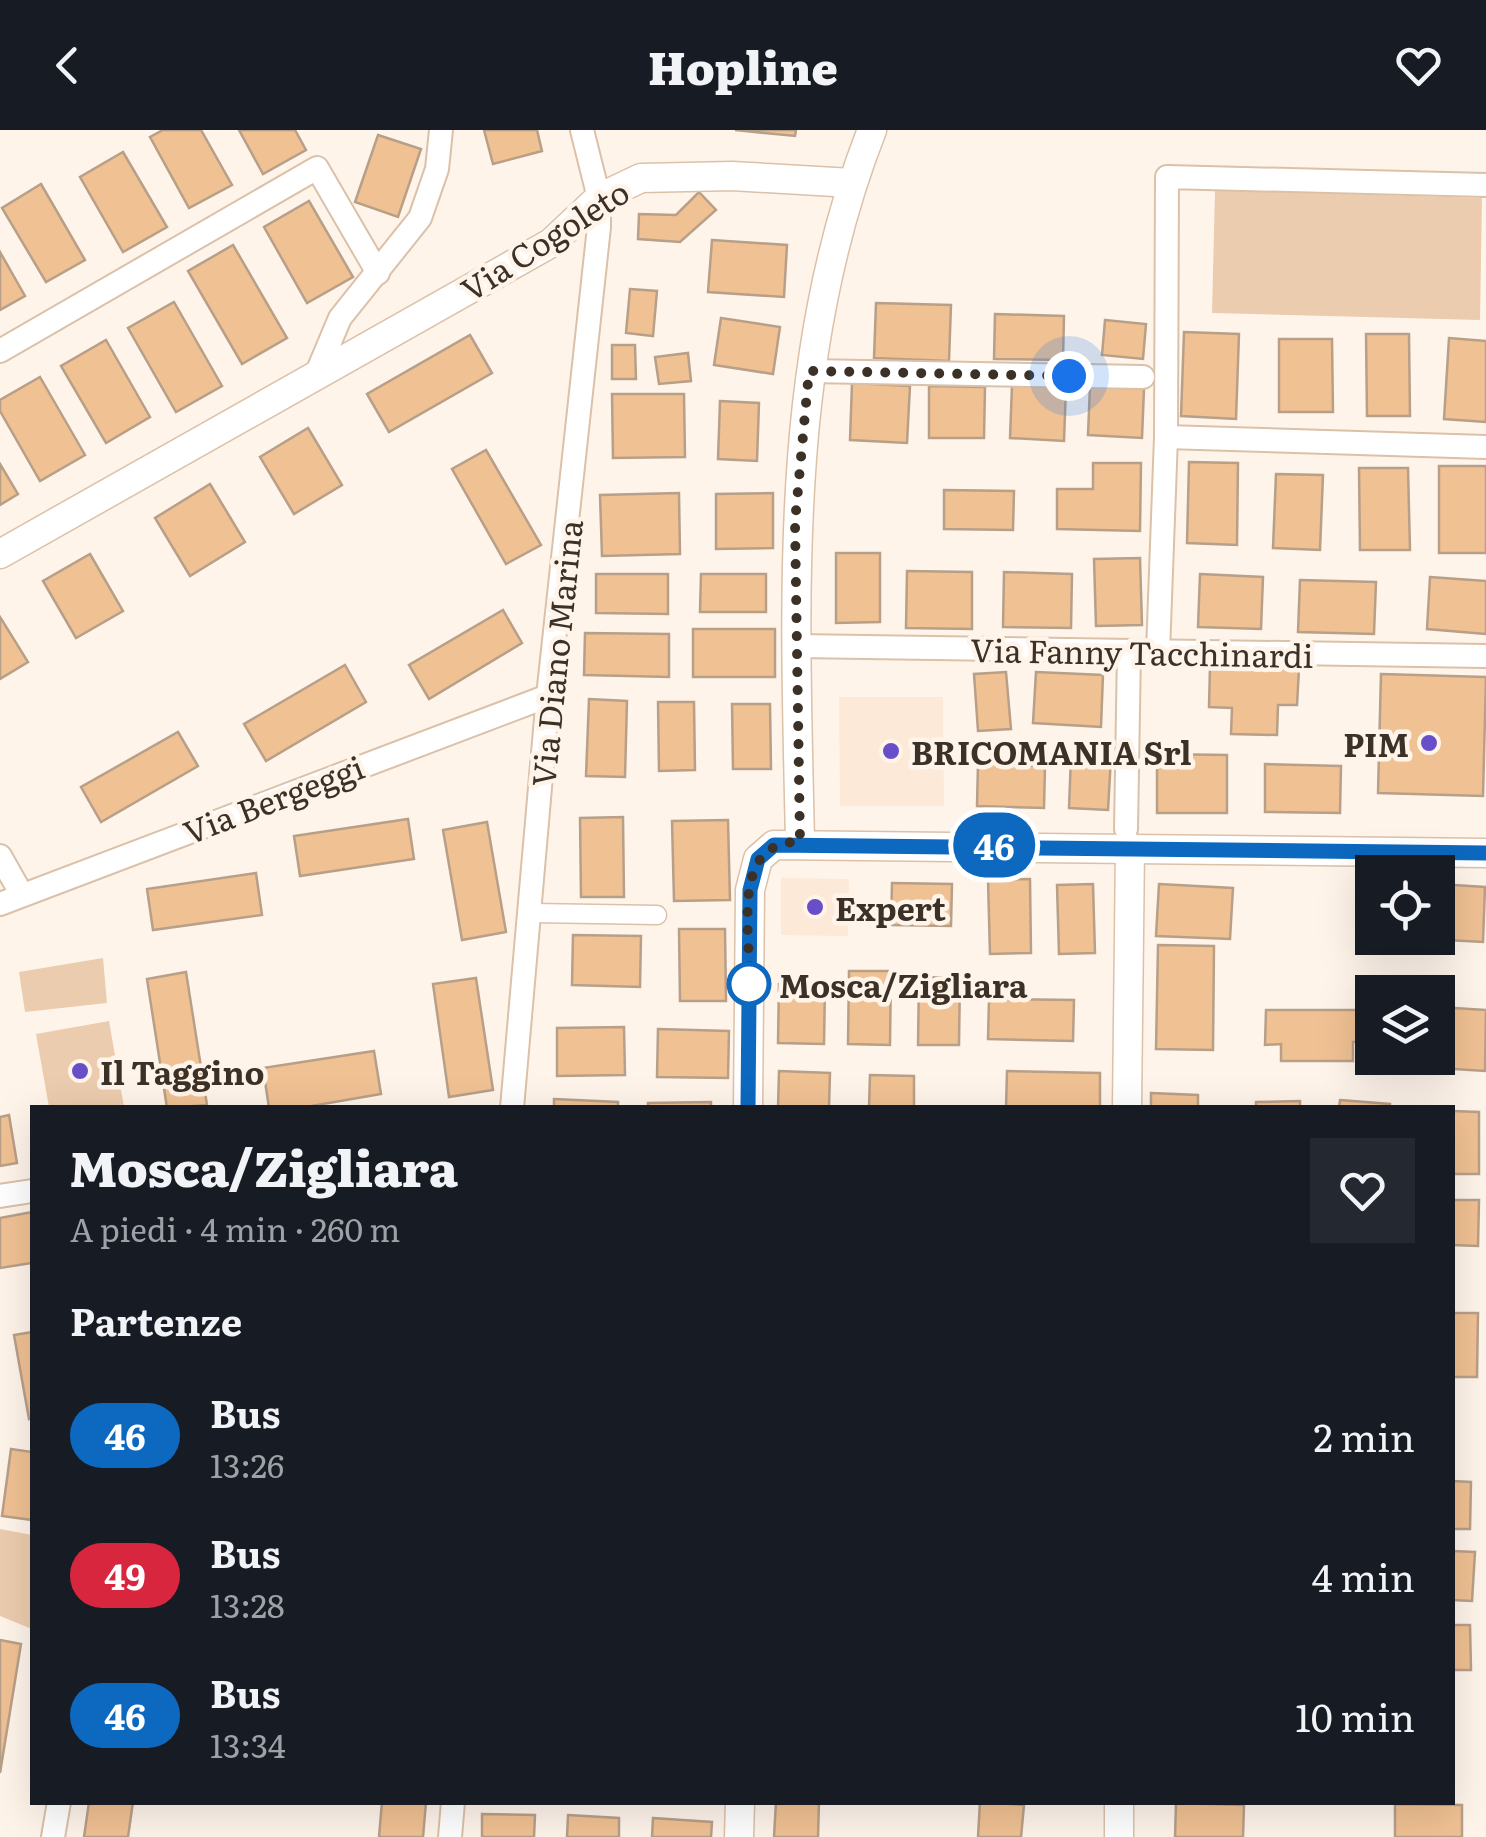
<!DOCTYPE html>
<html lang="it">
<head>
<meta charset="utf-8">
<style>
	body { margin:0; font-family:Literata,serif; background:#242831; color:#f1f3f6; height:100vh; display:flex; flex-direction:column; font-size:38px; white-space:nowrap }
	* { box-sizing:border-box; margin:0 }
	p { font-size:32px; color:#9ea1a6 }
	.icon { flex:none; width:55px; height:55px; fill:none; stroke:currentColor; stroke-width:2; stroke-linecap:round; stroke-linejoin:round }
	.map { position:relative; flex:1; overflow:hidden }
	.side { position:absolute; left:30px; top:975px; width:1425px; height:700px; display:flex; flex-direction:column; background:#171b24; border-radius:0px; box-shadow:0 10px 40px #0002 }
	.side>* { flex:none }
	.badge { padding:0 20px; border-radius:32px; font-size:35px; line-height:65px }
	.fabs { position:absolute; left:1355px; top:725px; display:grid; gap:20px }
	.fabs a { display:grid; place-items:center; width:100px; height:100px; border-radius:0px; background:#171b24; box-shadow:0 10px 40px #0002; font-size:50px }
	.you { position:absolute; width:50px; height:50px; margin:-25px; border:8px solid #fff; border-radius:50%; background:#1a73e8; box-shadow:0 0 0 15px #1a73e833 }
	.map>.badge { position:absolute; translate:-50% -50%; box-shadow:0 0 0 5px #fff }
	h2 { padding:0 40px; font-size:38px; line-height:90px }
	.round { display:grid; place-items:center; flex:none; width:105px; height:105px; border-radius:0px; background:#242831 }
	.head { display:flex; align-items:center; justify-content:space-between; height:170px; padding:0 40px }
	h1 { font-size:48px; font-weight:800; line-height:75px }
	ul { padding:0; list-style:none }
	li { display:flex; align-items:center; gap:30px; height:140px; padding:0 40px }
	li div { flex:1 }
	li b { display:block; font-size:38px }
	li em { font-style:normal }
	li .badge { min-width:110px; font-weight:700; text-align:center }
	header { display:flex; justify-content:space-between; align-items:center; height:130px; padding:0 40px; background:#171b24; font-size:45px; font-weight:800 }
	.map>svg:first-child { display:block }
</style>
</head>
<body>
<header><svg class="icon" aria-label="back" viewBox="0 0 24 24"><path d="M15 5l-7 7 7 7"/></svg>Hopline<svg class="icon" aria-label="heart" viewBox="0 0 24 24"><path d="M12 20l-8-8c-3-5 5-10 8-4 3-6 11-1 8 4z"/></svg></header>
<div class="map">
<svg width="1486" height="1707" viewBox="0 0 1486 1707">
	<rect width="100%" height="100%" fill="#fff4ea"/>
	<g fill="#fde9d7">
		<path d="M839,567H943L944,676H840Z"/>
		<path d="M781,748L849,749L848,806L781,805Z"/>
	</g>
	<g fill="#ecccae">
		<path d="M1215,60L1482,68L1480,190L1212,183Z"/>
		<path d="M103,828L107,873L25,882L19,842Z"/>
		<path d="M109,891L124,977H49L36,904Z"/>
		<path d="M0,1399L32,1405V1499L0,1486Z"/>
	</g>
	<g fill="#f0c193" stroke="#b89f88" stroke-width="2.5">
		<path d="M163,0H201L232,55L189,78L150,7Z"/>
		<path d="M239,0H295L306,20L263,44Z"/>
		<path d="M484,0H537L542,21L493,34Z"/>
		<path d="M735,0H796L795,6Z"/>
		<path d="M378,5L421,19L398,87L355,72Z"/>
		<path d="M123,22L167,97L123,122L80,47Z"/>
		<path d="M41,54L85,130L46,152L2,78Z"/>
		<path d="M699,62L716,80L680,112L638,109L639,84L676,85Z"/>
		<path d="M309,71L353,147L307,173L264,97Z"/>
		<path d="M712,110L787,115L784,167L708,162Z"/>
		<path d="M233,115L287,208L242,234L188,141Z"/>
		<path d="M0,122L25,166L0,180Z"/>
		<path d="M630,159L657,161L653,206L626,203Z"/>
		<path d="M174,172L222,256L176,282L128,198Z"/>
		<path d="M876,173L951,175L949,231L874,228Z"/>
		<path d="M995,184L1064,186L1063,230L994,229Z"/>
		<path d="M721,188L780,197L773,244L714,235Z"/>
		<path d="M1105,190L1146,194L1143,229L1102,225Z"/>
		<path d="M1184,202L1239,204L1236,289L1181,286Z"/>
		<path d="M1366,204H1409L1410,286H1367Z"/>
		<path d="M470,205L492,243L389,302L367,264Z"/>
		<path d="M1449,208L1486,211V292L1444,289Z"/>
		<path d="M1279,209H1332L1333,282H1279Z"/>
		<path d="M106,210L150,287L106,313L61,236Z"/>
		<path d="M612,215H635L636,249H612Z"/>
		<path d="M688,223L691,251L659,254L655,227Z"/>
		<path d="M40,247L85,325L40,351L0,281V270Z"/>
		<path d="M852,253L910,256L907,313L850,310Z"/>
		<path d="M1012,255L1066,257L1064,311L1010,308Z"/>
		<path d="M929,256L985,257L984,308H929Z"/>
		<path d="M1090,256L1144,259L1142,308L1088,305Z"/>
		<path d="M612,264H684L685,327L613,328Z"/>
		<path d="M720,271L759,273L757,331L718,329Z"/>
		<path d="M308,298L342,355L294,384L260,327Z"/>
		<path d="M486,320L541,415L506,434L452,339Z"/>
		<path d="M1189,332L1238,333L1237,415L1187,413Z"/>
		<path d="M1093,333H1141L1140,401L1057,399V359H1093Z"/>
		<path d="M0,334L18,364L0,375Z"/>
		<rect x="1439" y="336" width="47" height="87"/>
		<path d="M1359,338H1408L1410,420H1360Z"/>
		<path d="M1276,344L1323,345L1320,420L1273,418Z"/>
		<path d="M210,354L245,412L190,446L155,388Z"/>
		<path d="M944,360L1014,361L1013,400L944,399Z"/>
		<path d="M679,363L680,424L602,426L600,365Z"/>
		<path d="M773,363V418L716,419V364Z"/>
		<path d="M836,423H880V492L836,493Z"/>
		<path d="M90,424L123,481L76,508L43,451Z"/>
		<path d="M1140,428L1142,495L1096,496L1094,429Z"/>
		<path d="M907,441L972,442V499L906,498Z"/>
		<path d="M1004,442L1072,444L1071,498L1003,497Z"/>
		<path d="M596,444H668V484L596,483Z"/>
		<path d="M701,444H766V482H700Z"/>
		<path d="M1200,444L1263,447L1261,499L1198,497Z"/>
		<path d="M1430,447L1486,451V504L1427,499Z"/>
		<path d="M1300,450L1376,452L1374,504L1298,502Z"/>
		<path d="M503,480L522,513L429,569L409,535Z"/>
		<path d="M0,487L28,532L0,549Z"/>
		<rect x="693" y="499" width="82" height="48"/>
		<path d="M585,503L669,504V547L584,545Z"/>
		<path d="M345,535L366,572L266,631L244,594Z"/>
		<path d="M1210,536L1299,539L1297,575H1278L1277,605L1231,604L1232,578L1209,577Z"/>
		<path d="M1006,542L1011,599L978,601L974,544Z"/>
		<path d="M1036,542L1103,545L1101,597L1033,593Z"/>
		<path d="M1381,544L1486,547L1483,666L1378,663Z"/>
		<path d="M589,569L627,571L625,647L586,646Z"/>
		<path d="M658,572H694L695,640L659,641Z"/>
		<path d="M732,574H770L771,639H733Z"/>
		<path d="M178,602L198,636L101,692L81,657Z"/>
		<path d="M1157,624L1227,625V683H1157Z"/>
		<path d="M1071,626L1111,627L1108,680L1069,678Z"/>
		<path d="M978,634L1045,636L1044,678L977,676Z"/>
		<path d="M1265,634L1341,636L1340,683L1265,682Z"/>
		<path d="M623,687L624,767H581L580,688Z"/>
		<path d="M408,689L414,729L300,746L294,706Z"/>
		<path d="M728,690L730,770L674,771L672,691Z"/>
		<path d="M487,692L506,802L462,810L443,700Z"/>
		<path d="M256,743L262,785L153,800L147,759Z"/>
		<path d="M1030,749L1031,823L990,824L988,750Z"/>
		<path d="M892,753L952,754L951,796L891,795Z"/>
		<path d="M1093,754L1095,823L1059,824L1057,755Z"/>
		<path d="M1159,754L1233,758L1230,809L1156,806Z"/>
		<path d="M1438,754L1485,757L1483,812L1408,808H1438Z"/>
		<path d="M679,799H725L726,871H680Z"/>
		<path d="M573,805L641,806L640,857L572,855Z"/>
		<path d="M1158,815L1214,816L1213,920L1156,919Z"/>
		<path d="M849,841H891L890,915L848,914Z"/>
		<path d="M186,842L207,975L167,978L147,849Z"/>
		<path d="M919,847L960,848L959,915H918Z"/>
		<path d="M476,848L493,960L449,967L433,854Z"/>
		<path d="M779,854L825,855L824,914L778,913Z"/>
		<path d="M989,869L1074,870L1073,911L988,909Z"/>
		<path d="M1438,877L1486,880L1485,941L1406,936V928H1438Z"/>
		<path d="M1266,880H1368V912H1353V931H1281V914L1265,915Z"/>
		<path d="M624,897L625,945L557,946V898Z"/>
		<path d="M658,899L729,901L728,948L657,947Z"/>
		<path d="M374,921L381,964L300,978H269L263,938Z"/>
		<path d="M779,941L830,943L829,978H778Z"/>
		<path d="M1007,941L1100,943V978H1006Z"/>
		<path d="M870,945L914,946V978H869Z"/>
		<path d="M1151,963L1198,965V978H1151Z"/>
		<path d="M554,969L618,972V978H554Z"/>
		<path d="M1340,970L1390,974V978H1339Z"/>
		<path d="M1300,971V978H1256V972Z"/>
		<path d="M711,972V978H648V973Z"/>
		<path d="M1452,981L1479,982V1044H1452Z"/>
		<path d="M9,985L17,1033L0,1036V987Z"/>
		<path d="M1452,1070H1479L1478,1116L1452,1115Z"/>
		<path d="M32,1082V1133L0,1138V1088Z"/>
		<path d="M1452,1183H1478L1477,1247H1452Z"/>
		<path d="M32,1202V1288L29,1289L14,1205Z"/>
		<path d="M11,1319L32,1322V1390L2,1386Z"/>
		<path d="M1452,1351L1471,1352L1470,1399H1452Z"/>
		<path d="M1452,1421L1475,1422L1472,1471L1452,1470Z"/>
		<path d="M1452,1495H1470L1471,1540H1452Z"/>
		<path d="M0,1510L21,1514L0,1643Z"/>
		<path d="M89,1672H133L128,1707H84Z"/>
		<path d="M382,1672H426L423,1707H379Z"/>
		<path d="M776,1672H819L818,1707H774Z"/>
		<path d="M980,1672L1024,1675L1021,1707H978Z"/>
		<path d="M1176,1673L1244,1675L1243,1707H1175Z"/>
		<path d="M1395,1674L1462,1675V1707H1395Z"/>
		<path d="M482,1684L535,1685L534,1707H482Z"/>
		<path d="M568,1685L619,1688V1707H567Z"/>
		<path d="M653,1688L712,1692L711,1707H652Z"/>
	</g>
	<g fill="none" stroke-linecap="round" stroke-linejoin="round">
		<defs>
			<path id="pedestrian" d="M532,783L657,785"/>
			<g id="minor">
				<path d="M0,221L317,38L378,143"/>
				<path d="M809,241L1143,247"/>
				<path d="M316,245L340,188L420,88L437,39L441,0"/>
				<path d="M1166,307L1486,317"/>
				<path d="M797,516L1486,526"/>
				<path d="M1158,522L1166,307L1167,47L1486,55"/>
				<path d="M1126,699L1129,521"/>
				<path d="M0,726L22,765"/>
				<path d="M0,774L548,566"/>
				<path d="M512,978L548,566L599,97V68L582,0"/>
				<path d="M0,1066L32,1061"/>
				<path d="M53,1707L59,1672"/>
				<path d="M450,1707L453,1672"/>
			</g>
			<g id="tertiary">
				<path d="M0,424L551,113L599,68L641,48L732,46L852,53"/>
				<path d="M800,712C795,473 782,228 872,0"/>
				<path d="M748,978L750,760L758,729L774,715L1486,723"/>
				<path d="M1127,978L1130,717"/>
				<path d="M739,1707L740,1672"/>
				<path d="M1119,1707V1672"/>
			</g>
		</defs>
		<use href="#pedestrian" stroke="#dbc1a8" stroke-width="21"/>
		<use href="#minor" stroke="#dbc1a8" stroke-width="26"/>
		<use href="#tertiary" stroke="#dbc1a8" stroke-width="31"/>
		<use href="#pedestrian" stroke="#fff" stroke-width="18"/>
		<use href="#minor" stroke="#fff" stroke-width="22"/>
		<use href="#tertiary" stroke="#fff" stroke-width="28"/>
	</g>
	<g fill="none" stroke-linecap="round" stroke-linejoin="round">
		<defs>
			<path id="line" d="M748,978L750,760L758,729L774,715L1486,723"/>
		</defs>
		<use href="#line" stroke="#fff" stroke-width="22"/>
		<use href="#line" stroke="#0c69bf" stroke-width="15"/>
		<path stroke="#3b3127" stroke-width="10" stroke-dasharray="0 18" d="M749,854C752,806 728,711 800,712L795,392L809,241L1069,246"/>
	</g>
	<g fill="#684fc9" stroke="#fff4ea" stroke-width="4">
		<circle cx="1429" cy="613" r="10"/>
		<circle cx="891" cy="621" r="10"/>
		<circle cx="815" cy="777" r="10"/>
		<circle cx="80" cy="941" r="10"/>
	</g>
	<circle fill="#fff" stroke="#0c69bf" stroke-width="5" cx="749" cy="854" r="20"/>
	<g text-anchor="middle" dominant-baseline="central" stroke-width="9" stroke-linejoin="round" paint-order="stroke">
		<g font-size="32" fill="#3b3127" stroke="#fff4ea">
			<text transform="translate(544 109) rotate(-33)">Via Cogoleto</text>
			<text transform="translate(1142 521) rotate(1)">Via Fanny Tacchinardi</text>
			<text transform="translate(555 523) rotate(-84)">Via Diano Marina</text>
			<text transform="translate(273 668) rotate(-21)">Via Bergeggi</text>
		</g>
		<g font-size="32" font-weight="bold" fill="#3b3127" stroke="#fff4ea" text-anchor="start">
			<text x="1409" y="613" text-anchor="end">PIM</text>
			<text x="911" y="621">BRICOMANIA Srl</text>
			<text x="835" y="777">Expert</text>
			<text x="100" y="941">Il Taggino</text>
		</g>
		<g font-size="32" font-weight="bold" fill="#3b3127" stroke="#fff4ea" text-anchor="start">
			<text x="779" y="854">Mosca/Zigliara</text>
		</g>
	</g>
</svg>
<div class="fabs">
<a><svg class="icon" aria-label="locate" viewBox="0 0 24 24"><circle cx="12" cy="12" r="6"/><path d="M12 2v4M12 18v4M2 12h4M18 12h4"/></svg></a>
<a><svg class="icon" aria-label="layers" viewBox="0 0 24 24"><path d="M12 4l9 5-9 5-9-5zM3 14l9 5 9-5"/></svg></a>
</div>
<div class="you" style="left:1069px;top:246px"></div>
<b class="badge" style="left:994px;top:715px;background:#0c69bf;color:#fff">46</b>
<section class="side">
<div class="head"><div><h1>Mosca/Zigliara</h1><p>A piedi · 4 min · 260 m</p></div><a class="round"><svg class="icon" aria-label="heart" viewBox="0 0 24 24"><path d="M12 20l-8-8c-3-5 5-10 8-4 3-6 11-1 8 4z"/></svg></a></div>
<h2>Partenze</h2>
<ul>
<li><span class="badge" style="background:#0c69bf;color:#fff">46</span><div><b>Bus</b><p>13:26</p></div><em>2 min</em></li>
<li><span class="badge" style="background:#d7263d;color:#fff">49</span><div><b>Bus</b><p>13:28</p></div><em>4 min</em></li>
<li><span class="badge" style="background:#0c69bf;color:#fff">46</span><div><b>Bus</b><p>13:34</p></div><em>10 min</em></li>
</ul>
</section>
</div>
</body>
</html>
